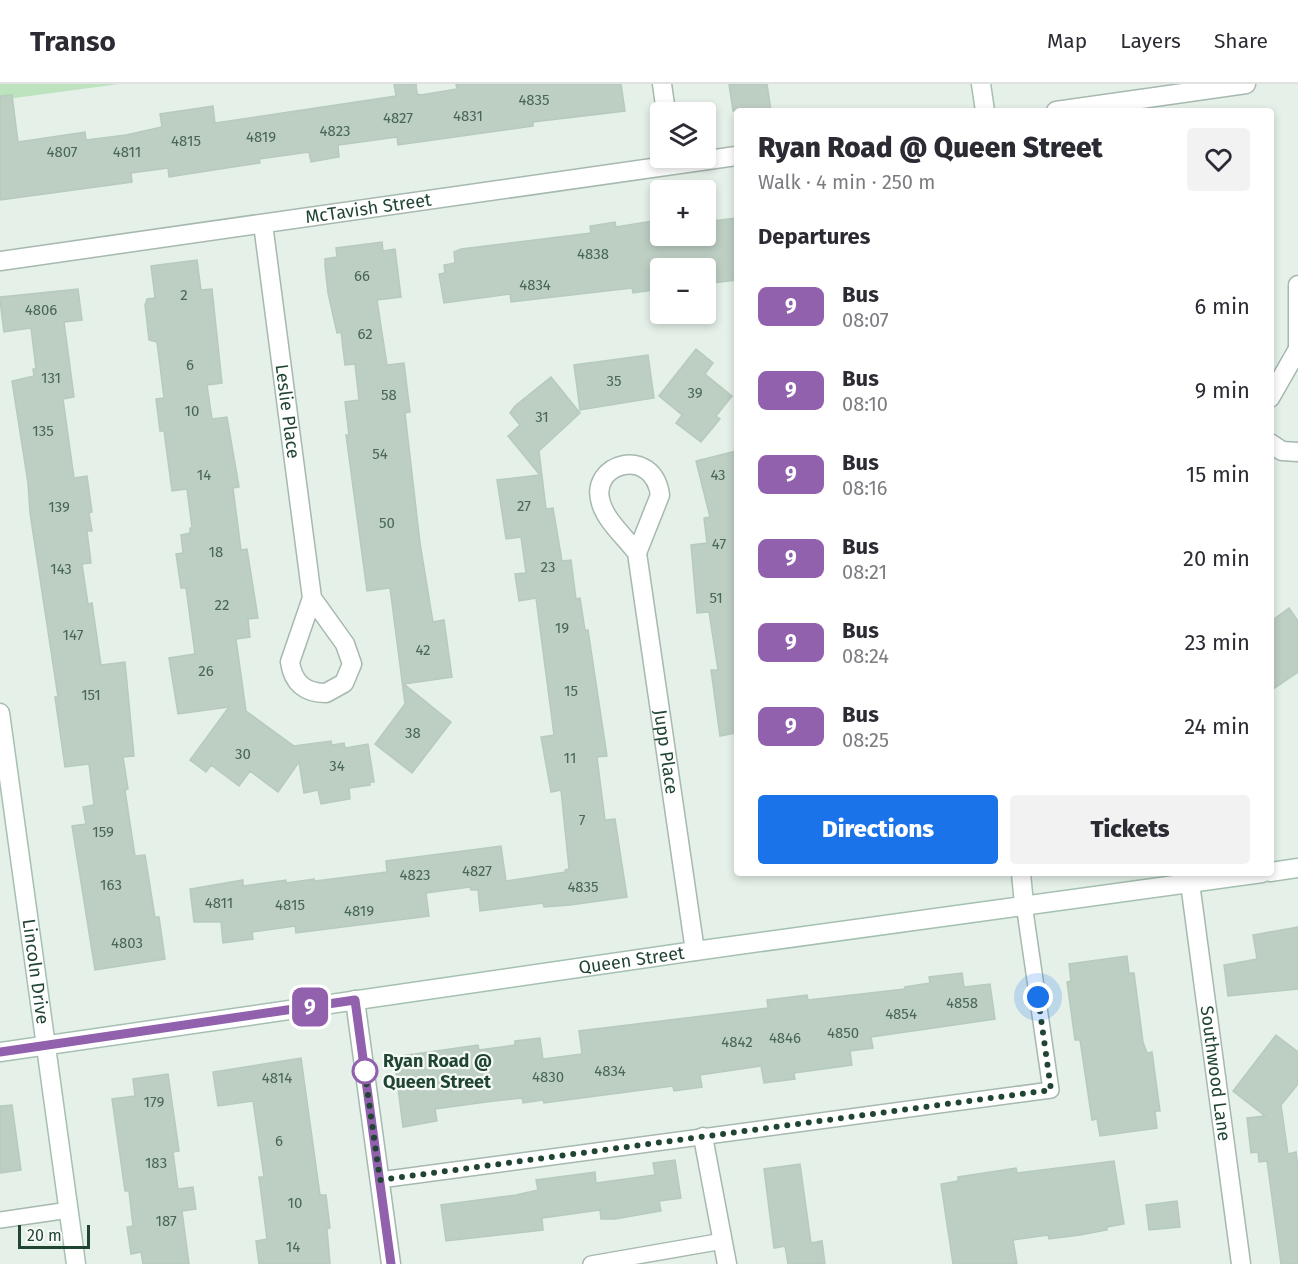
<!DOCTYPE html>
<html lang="en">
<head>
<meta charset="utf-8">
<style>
	body { margin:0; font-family:"Fira Sans",sans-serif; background:#f2f2f3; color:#2b2b33; height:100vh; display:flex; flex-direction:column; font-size:22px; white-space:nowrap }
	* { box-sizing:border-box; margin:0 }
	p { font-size:20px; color:#7c7c81 }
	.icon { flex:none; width:33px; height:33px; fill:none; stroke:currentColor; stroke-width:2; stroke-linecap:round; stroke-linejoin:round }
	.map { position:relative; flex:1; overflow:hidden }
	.panel { position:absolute; left:734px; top:24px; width:540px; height:768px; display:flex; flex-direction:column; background:#fff; border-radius:6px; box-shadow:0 3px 9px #0003 }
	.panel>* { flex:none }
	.badge { padding:0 12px; border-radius:9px; font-size:21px; line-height:39px }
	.buttons { position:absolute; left:650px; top:18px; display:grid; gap:12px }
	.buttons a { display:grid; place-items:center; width:66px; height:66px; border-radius:6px; background:#fff; box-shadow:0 3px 9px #0003; font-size:30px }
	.scale { position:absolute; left:18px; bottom:15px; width:72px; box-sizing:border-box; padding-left:6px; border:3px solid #214533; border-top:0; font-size:16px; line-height:21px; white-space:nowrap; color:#214533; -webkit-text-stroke:4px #f7fbf8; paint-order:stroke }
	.you { position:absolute; width:30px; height:30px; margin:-15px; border:4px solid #fff; border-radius:50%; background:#1a73e8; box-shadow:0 0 0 9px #1a73e833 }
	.map>.badge { position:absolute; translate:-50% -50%; box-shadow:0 0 0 3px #fff }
	h2 { padding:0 24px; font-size:22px; line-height:54px }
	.round { display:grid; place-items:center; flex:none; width:63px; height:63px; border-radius:6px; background:#f2f2f3 }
	.headline { display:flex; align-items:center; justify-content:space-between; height:102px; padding:0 24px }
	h1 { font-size:28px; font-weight:800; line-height:45px }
	.button { display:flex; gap:12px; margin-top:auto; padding:12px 24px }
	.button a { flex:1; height:69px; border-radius:6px; background:#1a73e8; color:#fff; font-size:24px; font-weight:800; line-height:69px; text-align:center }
	.button a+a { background:#f2f2f3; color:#2b2b33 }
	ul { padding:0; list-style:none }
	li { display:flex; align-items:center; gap:18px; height:84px; padding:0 24px }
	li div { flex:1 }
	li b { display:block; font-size:22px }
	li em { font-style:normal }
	li .badge { min-width:66px; font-weight:700; text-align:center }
	header { display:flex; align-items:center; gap:36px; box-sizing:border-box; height:84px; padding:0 30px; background:#fff; border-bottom:2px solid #e1e1e2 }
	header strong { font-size:28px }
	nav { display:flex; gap:33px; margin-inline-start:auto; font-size:21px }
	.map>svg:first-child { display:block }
</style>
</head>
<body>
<header>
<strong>Transo</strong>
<nav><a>Map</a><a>Layers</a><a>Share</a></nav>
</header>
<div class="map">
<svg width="1298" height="1180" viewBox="0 0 1298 1180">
	<rect width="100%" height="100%" fill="#e5f0e9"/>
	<path fill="#bce3bd" d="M0,0H119L0,16Z"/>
	<g fill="#bdcec3" stroke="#b6cbbd" stroke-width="1.5">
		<path d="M394,0H416L417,10L421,11L457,5L456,0H621L625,27L533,38V42L398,61L397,53L346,60L338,61L339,73L311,78L309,68L259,75L260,79L169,93L168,84L131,89L132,98L0,116V12L12,11L18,58L85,48L86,56L126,51L162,43L160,30L213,22L215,39L396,12Z"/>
		<path d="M729,0H767L771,27H733Z"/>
		<path d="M736,134V196L705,200V184H660V205L633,209L632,204L511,218L510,210L444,219L439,190L445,189L444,181L455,179L454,168L461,165L591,149L590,142L615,138L616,143L652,137L654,152H705V138Z"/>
		<path d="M382,158L383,167L395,165L401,213L377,216L387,281L404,279L410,328L405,329L420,459L433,538L444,536L452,593L404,600L451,638L412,689L375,660L405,620L390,504L367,507L346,351H349L345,318L359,316L355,280L345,281L341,248L337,249L328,209L325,182V175L337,173L336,164Z"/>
		<path d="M197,176L201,206L212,205L222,299L207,301L212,335L227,333L239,403L233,404L241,466L247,465L258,534L248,535L250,553L236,555L246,627L294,662L331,657L332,661L344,659L345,664L368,660L374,698H370V701L349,704L350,715L321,720L318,706L304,709L299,678L278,708L250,687L239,702L211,681L206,688L190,676L229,623L178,630L169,574L195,570L186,504H181L176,470L183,469L181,451L190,449V444H192L187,405L172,407L164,347H160L156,315L164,314L157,258L149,256L145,221L147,215L155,214L151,182Z"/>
		<path d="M78,205L82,236L64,238L74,313L63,315L74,394L87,392L92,428L89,429L92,447H87L91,479L82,480L88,520L92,519L101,581L125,578L134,672L123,673L128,705L125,706L135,772L145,771L155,833H159L165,875L95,886L72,742L86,740L83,723L94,721L89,680L65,683L55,613H58L30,429L28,399L12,297L34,292L33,285H36L31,244L4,248L0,217V213Z"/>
		<path d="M696,265L713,279L705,290L732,312L716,332L720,335L701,358L676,339L682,331L659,312Z"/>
		<path d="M648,271L654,314L580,326L574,281Z"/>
		<path d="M551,293L580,329L539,367L546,425L553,424L562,477L571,476L576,515L580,514L585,546H588L607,672L597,673L605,736L615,735L627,813L570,821L544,823L543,819L480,827L478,806H471L470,803L426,809L429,832L296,849L295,842L252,848L253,855L223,859L221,838H194L190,805L243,796V802L286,796V799L314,795L315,797L387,788L386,777L501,762L506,797L566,788L565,786L569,785L561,706L551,708L541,653L554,651L536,514L519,517L515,490L526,489L521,453L506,455L497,396L540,391L508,352L520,341L510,329L515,322Z"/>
		<path d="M736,367V649L720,652L711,586H718L709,528L697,529L691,461L707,459L704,434L710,433L696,377Z"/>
		<path d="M1289,524L1298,537V588L1270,607V538Z"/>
		<path d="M1298,843V905L1228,912L1224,881L1257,875L1253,851Z"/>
		<path d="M1127,872L1129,889H1134L1143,958L1147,969L1152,968L1160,1027H1155L1157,1044L1100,1052L1097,1035L1092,1036L1080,956H1075L1067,898L1071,897L1069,880Z"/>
		<path d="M962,889L964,903L990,900L995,935L871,953L873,964L850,967L852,981L794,989L795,995L764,999L761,982L700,991L702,1003L674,1007L673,1002L544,1019L543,1016L523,1019L522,1014L486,1018L435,1025L437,1037L403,1043L394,973L478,961L479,966L515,961V957L540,954L543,975L582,970L579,947L768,924L767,916L807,911L808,916L905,905V903L930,899L929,893Z"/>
		<path d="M1276,951L1298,968V1000L1281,1021L1288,1070L1296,1068L1298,1083V1180H1281L1267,1077L1259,1078L1258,1068L1251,1069L1247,1034L1265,1032L1233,1007Z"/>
		<path d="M301,974L320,1111H326L330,1144L327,1145L330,1180H259L256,1157L267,1155L259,1093H264L253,1017L218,1022L213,988Z"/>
		<path d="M168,990L179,1067L173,1068L178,1105L193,1103L196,1125L182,1127L189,1180H143L141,1168L131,1170L127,1143L133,1142L129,1107H125L112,1015L135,1012L133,995Z"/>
		<path d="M12,1021L21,1086L0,1089V1022Z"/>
		<path d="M675,1076L681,1114L659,1117L661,1127L615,1135H601L600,1126L557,1132L542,1134L543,1146L446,1157L441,1121L516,1111L538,1106L536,1096L595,1088L596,1099L655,1091L653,1079Z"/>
		<path d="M1114,1077L1124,1140L1107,1143V1146L1080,1151L1049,1155L1048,1151L1013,1156L1017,1180H953L941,1100L958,1097V1093L1016,1084L1017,1089Z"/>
		<path d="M800,1080L811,1159L822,1157L825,1180H788L785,1162L774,1164L764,1085Z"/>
		<path d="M1177,1117L1180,1143L1149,1146L1146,1121Z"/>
	</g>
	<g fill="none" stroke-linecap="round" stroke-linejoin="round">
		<defs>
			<g id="lane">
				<path d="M380,1096L1051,1006L1024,820"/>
				<path d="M0,1136L69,1126"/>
				<path d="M591,1180L723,1157"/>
			</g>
			<g id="street">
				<path d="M662,0L666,28"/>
				<path d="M1056,27L1246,0"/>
				<path id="s1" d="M263,140L312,514L290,578C293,599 305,609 326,609L344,599L352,580L345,560L312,514"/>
				<path id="s2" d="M0,177L736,72"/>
				<path d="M1298,201V266"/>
				<path d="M1270,314L1298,265"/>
				<path d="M1270,359L1282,367L1298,368"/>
				<path id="s3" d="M637,469L660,411C653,361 588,379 601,419C606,437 626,454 637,469L695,867"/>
				<path id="s4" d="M1190,799L1241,1180"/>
				<path d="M355,916L391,1180"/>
				<path d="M703,1053L727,1180"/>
			</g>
			<g id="secondary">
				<path d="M981,0L985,27"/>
				<path id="s5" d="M0,629L76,1180"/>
				<path d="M1270,788L1298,784"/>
				<path d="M1021,789L1024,820"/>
				<path id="s6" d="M0,968L695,867L1262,789"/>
			</g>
		</defs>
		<use href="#lane" stroke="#a6b9af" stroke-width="18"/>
		<use href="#street" stroke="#a6b9af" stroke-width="21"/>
		<use href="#secondary" stroke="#a5c0b0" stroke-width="21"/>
		<use href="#lane" stroke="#fff" stroke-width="15"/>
		<use href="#street" stroke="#fff" stroke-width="18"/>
		<use href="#secondary" stroke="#fff" stroke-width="18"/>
	</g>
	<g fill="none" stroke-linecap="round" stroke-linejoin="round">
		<defs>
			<path id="line" d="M0,968L355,916L391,1180"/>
		</defs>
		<use href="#line" stroke="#fff" stroke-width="14"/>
		<use href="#line" stroke="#9161ad" stroke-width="9"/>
		<path stroke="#214533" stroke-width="6" stroke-dasharray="0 10.8" d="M365,987L364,983L380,1096L1051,1006L1038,913"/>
	</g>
	<circle fill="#fff" stroke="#9161ad" stroke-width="3" cx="365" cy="987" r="12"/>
	<g text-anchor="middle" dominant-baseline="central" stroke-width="4.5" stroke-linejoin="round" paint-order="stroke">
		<g font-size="15" fill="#486757">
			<text x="534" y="16">4835</text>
			<text x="468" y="32">4831</text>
			<text x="398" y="34">4827</text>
			<text x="335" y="47">4823</text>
			<text x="261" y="53">4819</text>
			<text x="186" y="57">4815</text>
			<text x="62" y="68">4807</text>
			<text x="127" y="68">4811</text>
			<text x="593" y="170">4838</text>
			<text x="362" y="192">66</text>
			<text x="535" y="201">4834</text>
			<text x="184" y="211">2</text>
			<text x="41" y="226">4806</text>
			<text x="365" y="250">62</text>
			<text x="190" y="281">6</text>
			<text x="51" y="294">131</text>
			<text x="614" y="297">35</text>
			<text x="695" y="309">39</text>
			<text x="389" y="311">58</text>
			<text x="192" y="327">10</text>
			<text x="542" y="333">31</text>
			<text x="43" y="347">135</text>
			<text x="380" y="370">54</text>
			<text x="204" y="391">14</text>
			<text x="718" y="391">43</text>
			<text x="524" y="422">27</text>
			<text x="59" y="423">139</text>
			<text x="387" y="439">50</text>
			<text x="719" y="460">47</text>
			<text x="216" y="468">18</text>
			<text x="548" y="483">23</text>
			<text x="61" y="485">143</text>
			<text x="716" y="514">51</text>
			<text x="222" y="521">22</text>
			<text x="562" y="544">19</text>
			<text x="73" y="551">147</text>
			<text x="423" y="566">42</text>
			<text x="206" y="587">26</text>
			<text x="571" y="607">15</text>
			<text x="91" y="611">151</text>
			<text x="413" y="649">38</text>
			<text x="243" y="670">30</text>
			<text x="570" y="674">11</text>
			<text x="337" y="682">34</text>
			<text x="582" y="736">7</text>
			<text x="103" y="748">159</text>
			<text x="477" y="787">4827</text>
			<text x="415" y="791">4823</text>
			<text x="111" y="801">163</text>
			<text x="583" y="803">4835</text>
			<text x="219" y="819">4811</text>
			<text x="290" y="821">4815</text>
			<text x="359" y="827">4819</text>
			<text x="127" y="859">4803</text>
			<text x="962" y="919">4858</text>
			<text x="901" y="930">4854</text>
			<text x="843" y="949">4850</text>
			<text x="785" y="954">4846</text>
			<text x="737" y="958">4842</text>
			<text x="610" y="987">4834</text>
			<text x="548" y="993">4830</text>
			<text x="277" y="994">4814</text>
			<text x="154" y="1018">179</text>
			<text x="279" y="1057">6</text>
			<text x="156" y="1079">183</text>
			<text x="295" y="1119">10</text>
			<text x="166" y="1137">187</text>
			<text x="293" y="1163">14</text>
		</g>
		<g font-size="18" fill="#214533" stroke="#f7fbf8">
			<text stroke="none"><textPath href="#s2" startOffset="372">McTavish Street</textPath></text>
			<text stroke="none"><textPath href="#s1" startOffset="189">Leslie Place</textPath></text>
			<text stroke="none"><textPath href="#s3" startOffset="429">Jupp Place</textPath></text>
			<text stroke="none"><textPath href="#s6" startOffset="638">Queen Street</textPath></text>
			<text stroke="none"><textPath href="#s5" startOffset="261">Lincoln Drive</textPath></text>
			<text stroke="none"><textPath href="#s4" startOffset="192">Southwood Lane</textPath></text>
		</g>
		<g font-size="18" font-weight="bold" fill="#214533" stroke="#f7fbf8" text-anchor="start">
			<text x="383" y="977">Ryan Road @<tspan x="383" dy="21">Queen Street</tspan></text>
		</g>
	</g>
</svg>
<div class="buttons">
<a><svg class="icon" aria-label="layers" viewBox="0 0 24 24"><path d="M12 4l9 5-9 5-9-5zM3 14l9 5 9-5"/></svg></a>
<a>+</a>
<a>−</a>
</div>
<div class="scale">20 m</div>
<div class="you" style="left:1038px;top:913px"></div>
<b class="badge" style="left:310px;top:923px;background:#9161ad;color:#fff">9</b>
<section class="panel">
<div class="headline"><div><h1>Ryan Road @ Queen Street</h1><p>Walk · 4 min · 250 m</p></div><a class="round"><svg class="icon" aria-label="heart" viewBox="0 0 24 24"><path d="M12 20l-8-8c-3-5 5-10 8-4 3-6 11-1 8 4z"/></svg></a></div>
<h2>Departures</h2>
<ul>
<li><span class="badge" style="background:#9161ad;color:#fff">9</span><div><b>Bus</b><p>08:07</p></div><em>6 min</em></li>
<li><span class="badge" style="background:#9161ad;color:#fff">9</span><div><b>Bus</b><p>08:10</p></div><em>9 min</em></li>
<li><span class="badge" style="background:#9161ad;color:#fff">9</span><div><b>Bus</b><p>08:16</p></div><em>15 min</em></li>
<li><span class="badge" style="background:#9161ad;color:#fff">9</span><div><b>Bus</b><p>08:21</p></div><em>20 min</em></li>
<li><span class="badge" style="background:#9161ad;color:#fff">9</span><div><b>Bus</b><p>08:24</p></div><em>23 min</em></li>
<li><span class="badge" style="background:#9161ad;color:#fff">9</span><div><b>Bus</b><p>08:25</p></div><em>24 min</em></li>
</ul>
<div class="button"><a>Directions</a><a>Tickets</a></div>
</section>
</div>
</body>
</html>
